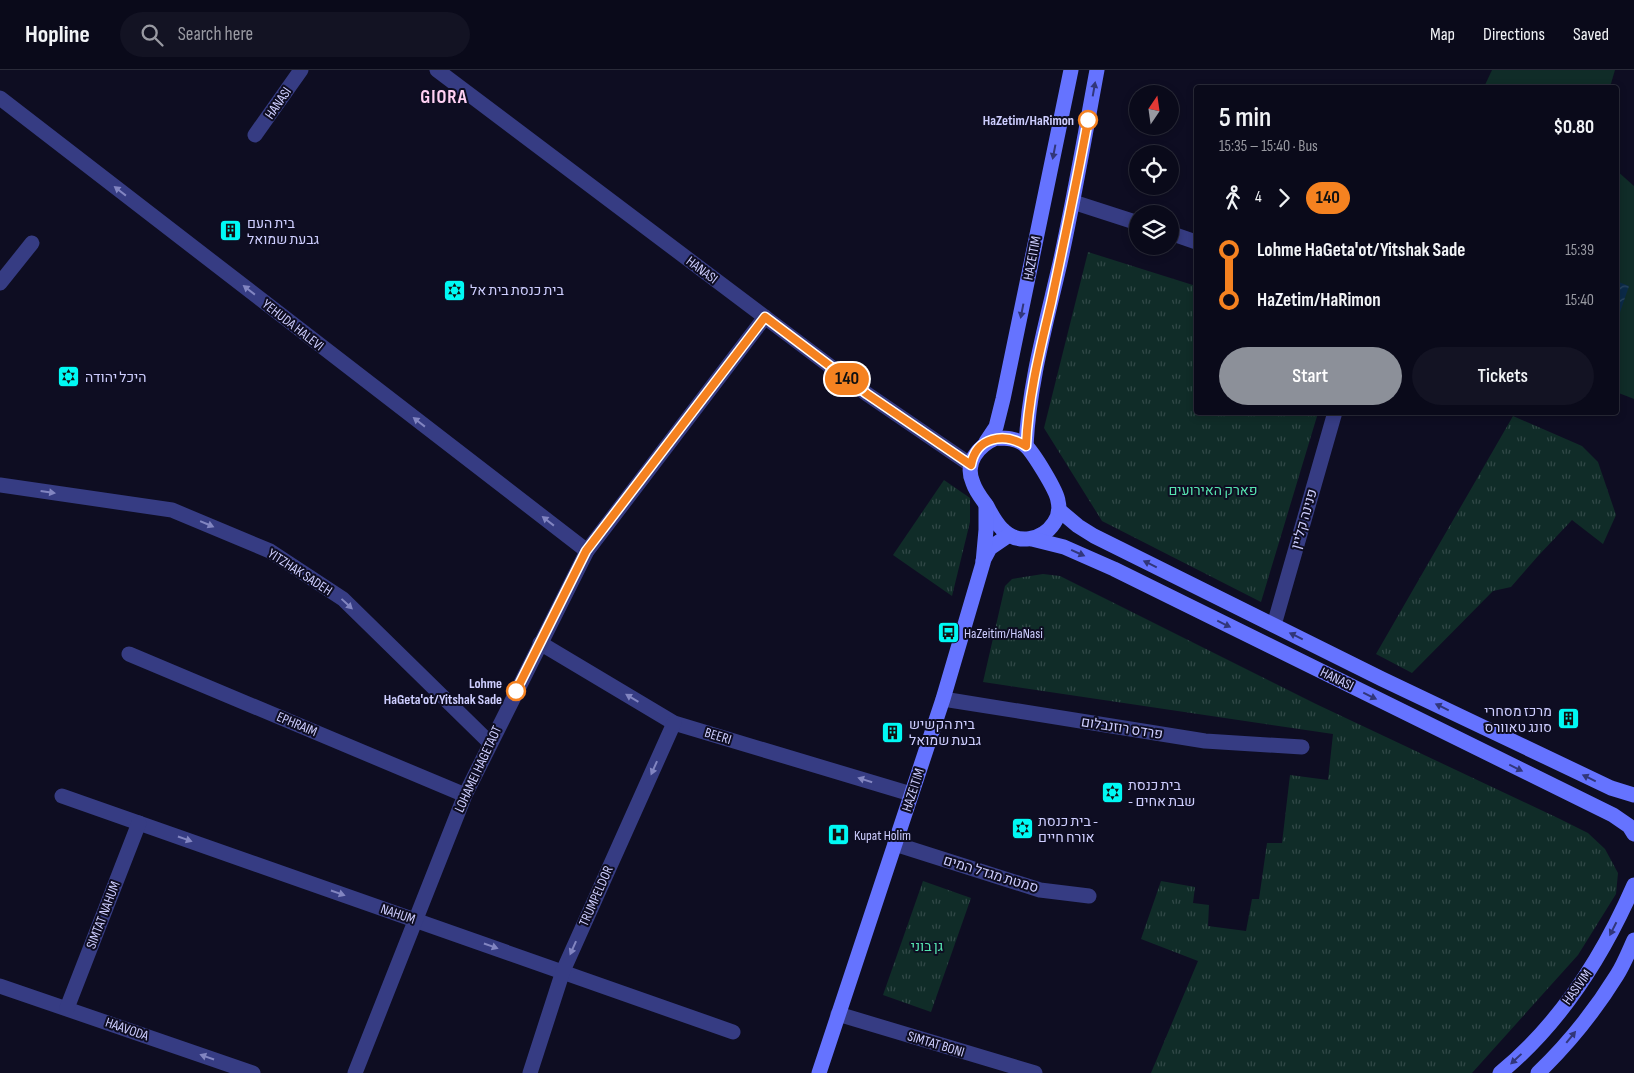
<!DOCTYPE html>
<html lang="en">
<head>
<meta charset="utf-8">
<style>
	body { margin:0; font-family:"Sofia Sans Condensed",Heebo,sans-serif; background:#131323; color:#f1f3f6; height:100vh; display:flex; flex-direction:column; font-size:19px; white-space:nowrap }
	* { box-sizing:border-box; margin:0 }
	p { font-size:16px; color:#999aa2 }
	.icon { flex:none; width:28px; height:28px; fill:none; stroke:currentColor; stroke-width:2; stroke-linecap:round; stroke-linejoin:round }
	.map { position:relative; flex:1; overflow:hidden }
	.side { position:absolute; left:1194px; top:15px; width:425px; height:330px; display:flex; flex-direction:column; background:#0a0a1a; border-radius:5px; box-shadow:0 2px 8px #0003,0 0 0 1px #2a2b39 }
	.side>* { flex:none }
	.badge { padding:0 10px; border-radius:16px; font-size:18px; line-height:32px }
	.needle { width:32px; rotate:13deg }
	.buttons { position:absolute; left:1129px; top:15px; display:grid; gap:10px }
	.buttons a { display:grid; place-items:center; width:50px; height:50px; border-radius:50%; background:#0a0a1a; box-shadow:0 2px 8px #0003,0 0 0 1px #2a2b39; font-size:25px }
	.map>.badge { position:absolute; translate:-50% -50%; box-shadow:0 0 0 2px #fff }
	.legs { display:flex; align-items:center; gap:8px; height:55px; padding:0 25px; font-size:16px }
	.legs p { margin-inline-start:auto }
	.headline { display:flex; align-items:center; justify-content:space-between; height:85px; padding:0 25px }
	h1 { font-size:28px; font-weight:600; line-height:38px }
	.cta { display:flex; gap:10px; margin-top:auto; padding:10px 25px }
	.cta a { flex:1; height:58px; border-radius:30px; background:#8c9099; color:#fff; font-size:20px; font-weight:600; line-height:58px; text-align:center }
	.cta a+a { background:#131323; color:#f1f3f6 }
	ul { padding:0 25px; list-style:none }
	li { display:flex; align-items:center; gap:18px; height:50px; font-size:19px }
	li i { display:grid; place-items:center; width:8px; height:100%; margin:0 6px; background:currentColor }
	li i::after { content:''; width:12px; height:12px; margin:-6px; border:4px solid; border-radius:50%; background:#0a0a1a }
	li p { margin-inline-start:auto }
	li:first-child i { background:linear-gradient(#0000 50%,currentColor 0) }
	li:last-child i { background:linear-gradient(currentColor 50%,#0000 0) }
	header { display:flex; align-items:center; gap:30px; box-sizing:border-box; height:70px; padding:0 25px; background:#0a0a1a; border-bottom:1px solid #2a2b39 }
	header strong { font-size:24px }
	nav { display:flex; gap:28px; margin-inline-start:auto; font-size:18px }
	.search { width:350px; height:45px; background:#131323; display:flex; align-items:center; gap:12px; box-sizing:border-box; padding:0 18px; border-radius:28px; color:#999aa2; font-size:19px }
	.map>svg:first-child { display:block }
</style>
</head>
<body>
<header>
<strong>Hopline</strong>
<div class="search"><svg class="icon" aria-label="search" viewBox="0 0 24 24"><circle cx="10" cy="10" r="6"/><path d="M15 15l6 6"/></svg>Search here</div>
<nav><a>Map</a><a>Directions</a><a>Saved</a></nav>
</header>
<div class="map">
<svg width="1634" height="1003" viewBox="0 0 1634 1003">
	<defs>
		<pattern id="grass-tufts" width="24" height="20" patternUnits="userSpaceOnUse" patternTransform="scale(1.25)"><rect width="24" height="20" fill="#102c28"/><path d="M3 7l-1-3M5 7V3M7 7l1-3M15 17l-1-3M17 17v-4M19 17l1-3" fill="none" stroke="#324948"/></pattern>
		<pattern id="water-waves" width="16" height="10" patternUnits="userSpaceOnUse" patternTransform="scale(1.25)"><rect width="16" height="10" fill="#0b2a48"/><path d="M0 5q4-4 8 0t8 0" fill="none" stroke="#2d4863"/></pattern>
	</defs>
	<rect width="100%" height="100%" fill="#0e0d22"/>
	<g fill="url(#grass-tufts)">
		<path d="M1088,182L1196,216V342L1318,343L1261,532L1102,451L1044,358Z"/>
		<path d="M1513,346L1582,376L1598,392L1616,445L1603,474L1572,450L1538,486L1511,517L1493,521L1412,603L1376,584Z"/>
		<path d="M944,410L970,428V452L952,526L893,485Z"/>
		<path d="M1043,504L1060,506L1316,634L1560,749L1588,763L1605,779L1618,803L1616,824L1578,885L1472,1003H1151L1198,891L1141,869L1161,811L1195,817L1193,833L1209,835L1208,856L1246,861L1252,829H1259L1267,773H1282L1290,705L1328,710L1333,664L983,612L1005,516L1012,509Z"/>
		<path d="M923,811L971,828L931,942L883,925Z"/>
	</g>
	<g fill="#102c28">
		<path d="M1492,0H1615L1610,17H1484Z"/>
		<path d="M1616,100L1634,116V329L1616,322Z"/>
	</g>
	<path fill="url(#water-waves)" d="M1616,211L1629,216L1616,254Z"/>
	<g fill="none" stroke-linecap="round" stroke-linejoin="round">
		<g stroke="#363c83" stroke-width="15">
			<path d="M437,0L867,324L971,395"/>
			<path d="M0,28L587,481"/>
			<path d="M255,65L301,0"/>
			<path d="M1073,132L1138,153"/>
			<path d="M1170,163L1196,172"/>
			<path d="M0,213L32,173"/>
			<path d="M0,415L172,440L270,481L343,529L490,673"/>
			<path d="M1274,555L1335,342"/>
			<path d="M540,573L674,653L911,724"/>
			<path d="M129,584L465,725"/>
			<path d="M943,629L1205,671L1302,677"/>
			<path d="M62,726L733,962"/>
			<path d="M895,774L1040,820L1089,826"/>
			<path d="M0,916L253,1003"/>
			<path d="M67,938L139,753"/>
			<path d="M838,944L1035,1003"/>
			<path d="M355,1003L465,725L587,481L765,247"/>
			<path d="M530,1003L563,901L674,653"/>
		</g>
		<g stroke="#6573ff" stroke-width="15">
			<path d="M996,368C1006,368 1016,368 1025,375C1033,382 1057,421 1058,431C1060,439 1058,447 1054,453C1042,471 1017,475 1002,459C996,453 991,444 987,436C982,429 976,422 973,413C964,393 978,376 996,368Z"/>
			<path d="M986,372L996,357L1003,329L1071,0"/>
			<path d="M1026,376C1029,314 1046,254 1060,193C1074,129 1085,65 1097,0"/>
			<path d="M1059,440L1078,456L1094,466L1382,609L1611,718L1634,725"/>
			<path d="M1032,469L1064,477L1114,499L1613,745L1629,756L1634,764"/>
			<path d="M983,491L990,478L1009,465"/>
			<path d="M819,1003L943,629L983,493L986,460V435"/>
			<path d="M1500,1003C1560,954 1603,886 1634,815"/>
			<path d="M1538,1003C1567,975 1596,939 1617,905C1624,894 1629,881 1634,870"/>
		</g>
	</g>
	<defs><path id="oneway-solid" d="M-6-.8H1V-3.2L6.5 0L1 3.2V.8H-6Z" transform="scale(1.25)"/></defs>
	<g fill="#31367a">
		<use href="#oneway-solid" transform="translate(1094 19) rotate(-80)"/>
		<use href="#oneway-solid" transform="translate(1054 82) rotate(101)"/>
		<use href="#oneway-solid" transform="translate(1022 241) rotate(101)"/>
		<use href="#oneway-solid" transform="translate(1078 483) rotate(24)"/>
		<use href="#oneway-solid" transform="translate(1150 494) rotate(-154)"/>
		<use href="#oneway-solid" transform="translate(1224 554) rotate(26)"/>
		<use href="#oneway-solid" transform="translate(1296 566) rotate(-154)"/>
		<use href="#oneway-solid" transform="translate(1370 626) rotate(26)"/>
		<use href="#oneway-solid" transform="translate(1442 637) rotate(-154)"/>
		<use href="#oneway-solid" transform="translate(1516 698) rotate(26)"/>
		<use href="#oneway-solid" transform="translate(1589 708) rotate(-154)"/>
		<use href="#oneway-solid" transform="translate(1613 859) rotate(117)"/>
		<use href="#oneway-solid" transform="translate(1571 967) rotate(-51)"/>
		<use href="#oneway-solid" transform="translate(1516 989) rotate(137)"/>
	</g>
	<g fill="#8285c1">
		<use href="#oneway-solid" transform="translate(120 121) rotate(-142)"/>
		<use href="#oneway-solid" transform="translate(249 220) rotate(-142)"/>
		<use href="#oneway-solid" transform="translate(419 352) rotate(-142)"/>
		<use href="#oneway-solid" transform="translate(48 422) rotate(8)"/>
		<use href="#oneway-solid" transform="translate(548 451) rotate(-142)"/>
		<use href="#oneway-solid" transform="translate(207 454) rotate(23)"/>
		<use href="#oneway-solid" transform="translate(347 534) rotate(43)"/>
		<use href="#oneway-solid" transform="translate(632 628) rotate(-149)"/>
		<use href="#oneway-solid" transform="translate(654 698) rotate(114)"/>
		<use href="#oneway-solid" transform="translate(865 710) rotate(-163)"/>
		<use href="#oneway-solid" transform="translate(185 769) rotate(19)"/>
		<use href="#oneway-solid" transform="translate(338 823) rotate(19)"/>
		<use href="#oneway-solid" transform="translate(491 876) rotate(19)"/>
		<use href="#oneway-solid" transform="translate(573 878) rotate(114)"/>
		<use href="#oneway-solid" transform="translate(207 987) rotate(-161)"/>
	</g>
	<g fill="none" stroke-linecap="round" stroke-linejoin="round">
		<defs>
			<path id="line-1" d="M516,621L586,481L765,247L867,324L971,395C976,367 1004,362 1026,376C1028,327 1040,280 1051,233C1064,172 1077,111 1088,50"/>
		</defs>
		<use href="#line-1" stroke="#fff" stroke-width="11"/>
		<use href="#line-1" stroke="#f58220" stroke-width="8"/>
	</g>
	<defs>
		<symbol id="building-square" viewBox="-11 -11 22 22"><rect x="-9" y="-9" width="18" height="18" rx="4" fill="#00f9f4" stroke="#0e0d22"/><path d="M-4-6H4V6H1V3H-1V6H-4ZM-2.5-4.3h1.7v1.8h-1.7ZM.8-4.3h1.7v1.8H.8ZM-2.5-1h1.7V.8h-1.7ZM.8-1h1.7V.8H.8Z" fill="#111"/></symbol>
		<symbol id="synagogue-square" viewBox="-11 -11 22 22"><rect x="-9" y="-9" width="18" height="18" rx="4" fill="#00f9f4" stroke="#0e0d22"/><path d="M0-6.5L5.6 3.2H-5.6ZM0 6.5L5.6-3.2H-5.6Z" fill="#111"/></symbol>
		<symbol id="bus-square" viewBox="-11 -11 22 22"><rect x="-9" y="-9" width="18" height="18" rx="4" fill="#00f9f4" stroke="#0e0d22"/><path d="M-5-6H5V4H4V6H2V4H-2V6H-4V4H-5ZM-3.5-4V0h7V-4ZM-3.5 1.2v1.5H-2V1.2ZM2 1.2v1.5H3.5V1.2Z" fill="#111"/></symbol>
		<symbol id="hospital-square" viewBox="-11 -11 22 22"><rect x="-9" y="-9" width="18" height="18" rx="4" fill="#00f9f4" stroke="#0e0d22"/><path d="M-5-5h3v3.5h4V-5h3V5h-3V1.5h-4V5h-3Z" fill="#111"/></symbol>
	</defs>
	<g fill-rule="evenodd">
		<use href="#building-square" x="218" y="148" width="25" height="25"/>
		<use href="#synagogue-square" x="442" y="208" width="25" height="25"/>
		<use href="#synagogue-square" x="56" y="294" width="25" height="25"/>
		<use href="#bus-square" x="936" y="550" width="25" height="25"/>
		<use href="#building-square" x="1556" y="636" width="25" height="25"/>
		<use href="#building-square" x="880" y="650" width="25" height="25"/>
		<use href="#synagogue-square" x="1100" y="710" width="25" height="25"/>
		<use href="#synagogue-square" x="1010" y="746" width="25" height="25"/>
		<use href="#hospital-square" x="826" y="752" width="25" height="25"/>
	</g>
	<g fill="#fff" stroke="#f58220" stroke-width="2.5">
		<circle cx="1088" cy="50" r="9"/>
		<circle cx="516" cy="621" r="9"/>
	</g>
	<g text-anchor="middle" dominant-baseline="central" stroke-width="4" stroke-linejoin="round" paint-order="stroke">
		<g font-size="14" fill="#ceceff" stroke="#0e0d22">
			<text transform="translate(278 33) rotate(-55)">HANASI</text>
			<text transform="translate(1032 188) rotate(-79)">HAZEITIM</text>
			<text transform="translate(702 200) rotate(37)">HANASI</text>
			<text transform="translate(293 255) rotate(38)">YEHUDA HALEVI</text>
			<text transform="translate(1304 449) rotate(-74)">פנינה קליין</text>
			<text transform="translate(300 502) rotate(33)">YITZHAK SADEH</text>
			<text transform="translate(1337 609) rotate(26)">HANASI</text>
			<text transform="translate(297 654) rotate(23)">EPHRAIM</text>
			<text transform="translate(1122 658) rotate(9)">פרדס רוזנבלום</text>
			<text transform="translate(718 666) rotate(17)">BEERI</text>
			<text transform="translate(478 699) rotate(-65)">LOHAMEI HAGETAOT</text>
			<text transform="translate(913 720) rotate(-72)">HAZEITIM</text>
			<text transform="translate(991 804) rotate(17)">סמטת מגדל המים</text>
			<text transform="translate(596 826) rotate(-66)">TRUMPELDOR</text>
			<text transform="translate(398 844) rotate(19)">NAHUM</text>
			<text transform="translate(103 845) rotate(-69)">SIMTAT NAHUM</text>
			<text transform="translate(1577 917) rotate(-54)">HASIVIM</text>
			<text transform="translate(127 959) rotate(19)">HAAVODA</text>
			<text transform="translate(936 974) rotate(17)">SIMTAT BONI</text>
		</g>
		<g font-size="14" font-weight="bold" fill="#ceceff" stroke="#0e0d22" text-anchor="end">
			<text x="1074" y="50">HaZetim/HaRimon</text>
			<text x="502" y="613">Lohme<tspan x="502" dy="16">HaGeta'ot/Yitshak Sade</tspan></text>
		</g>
		<g font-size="14" fill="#ceceff" stroke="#0e0d22" text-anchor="start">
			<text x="247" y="153">בית העם<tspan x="247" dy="16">גבעת שמואל</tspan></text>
			<text x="470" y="220">בית כנסת בית אל</text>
			<text x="85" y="307">היכל יהודה</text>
			<text x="964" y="563">HaZeitim/HaNasi</text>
			<text x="1552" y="641" text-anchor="end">מרכז מסחרי<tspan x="1552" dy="16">סונג טאוורס</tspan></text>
			<text x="909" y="654">בית הקשיש<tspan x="909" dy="16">גבעת שמואל</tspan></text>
			<text x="1128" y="715">בית כנסת<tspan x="1128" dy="16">- שבת אחים</tspan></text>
			<text x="1038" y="751">בית כנסת -<tspan x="1038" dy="16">אורח חיים</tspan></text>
			<text x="854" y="765">Kupat Holim</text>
		</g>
		<g font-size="14" fill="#56e3af" stroke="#0e0d22">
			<text x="1213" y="420">פארק האירועים</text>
			<text x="927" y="876">גן בוני</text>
		</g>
		<g font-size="19" font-weight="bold" letter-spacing="1" fill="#ffd0f3" stroke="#0e0d22">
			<text x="444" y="27">GIORA</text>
		</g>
	</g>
</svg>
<div class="buttons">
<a><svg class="needle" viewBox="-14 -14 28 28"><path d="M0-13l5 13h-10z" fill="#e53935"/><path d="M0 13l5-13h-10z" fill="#999aa2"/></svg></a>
<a><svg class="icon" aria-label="locate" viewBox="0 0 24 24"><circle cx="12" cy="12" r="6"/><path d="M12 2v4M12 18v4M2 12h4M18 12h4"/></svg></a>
<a><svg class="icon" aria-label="layers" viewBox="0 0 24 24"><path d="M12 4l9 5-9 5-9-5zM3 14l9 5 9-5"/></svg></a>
</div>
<b class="badge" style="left:847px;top:309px;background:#f58220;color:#111">140</b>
<section class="side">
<div class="headline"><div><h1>5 min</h1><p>15:35 – 15:40 · Bus</p></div><b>$0.80</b></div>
<div class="legs"><svg class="icon" aria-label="walk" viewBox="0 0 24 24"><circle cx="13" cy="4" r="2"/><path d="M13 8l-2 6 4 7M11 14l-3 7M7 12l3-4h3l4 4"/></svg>4<svg class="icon" aria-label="forward" viewBox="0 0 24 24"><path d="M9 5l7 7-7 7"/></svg><b class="badge" style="background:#f58220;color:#111">140</b></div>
<ul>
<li><i style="color:#f58220"></i><b>Lohme HaGeta'ot/Yitshak Sade</b><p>15:39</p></li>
<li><i style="color:#f58220"></i><b>HaZetim/HaRimon</b><p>15:40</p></li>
</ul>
<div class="cta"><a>Start</a><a>Tickets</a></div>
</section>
</div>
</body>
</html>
